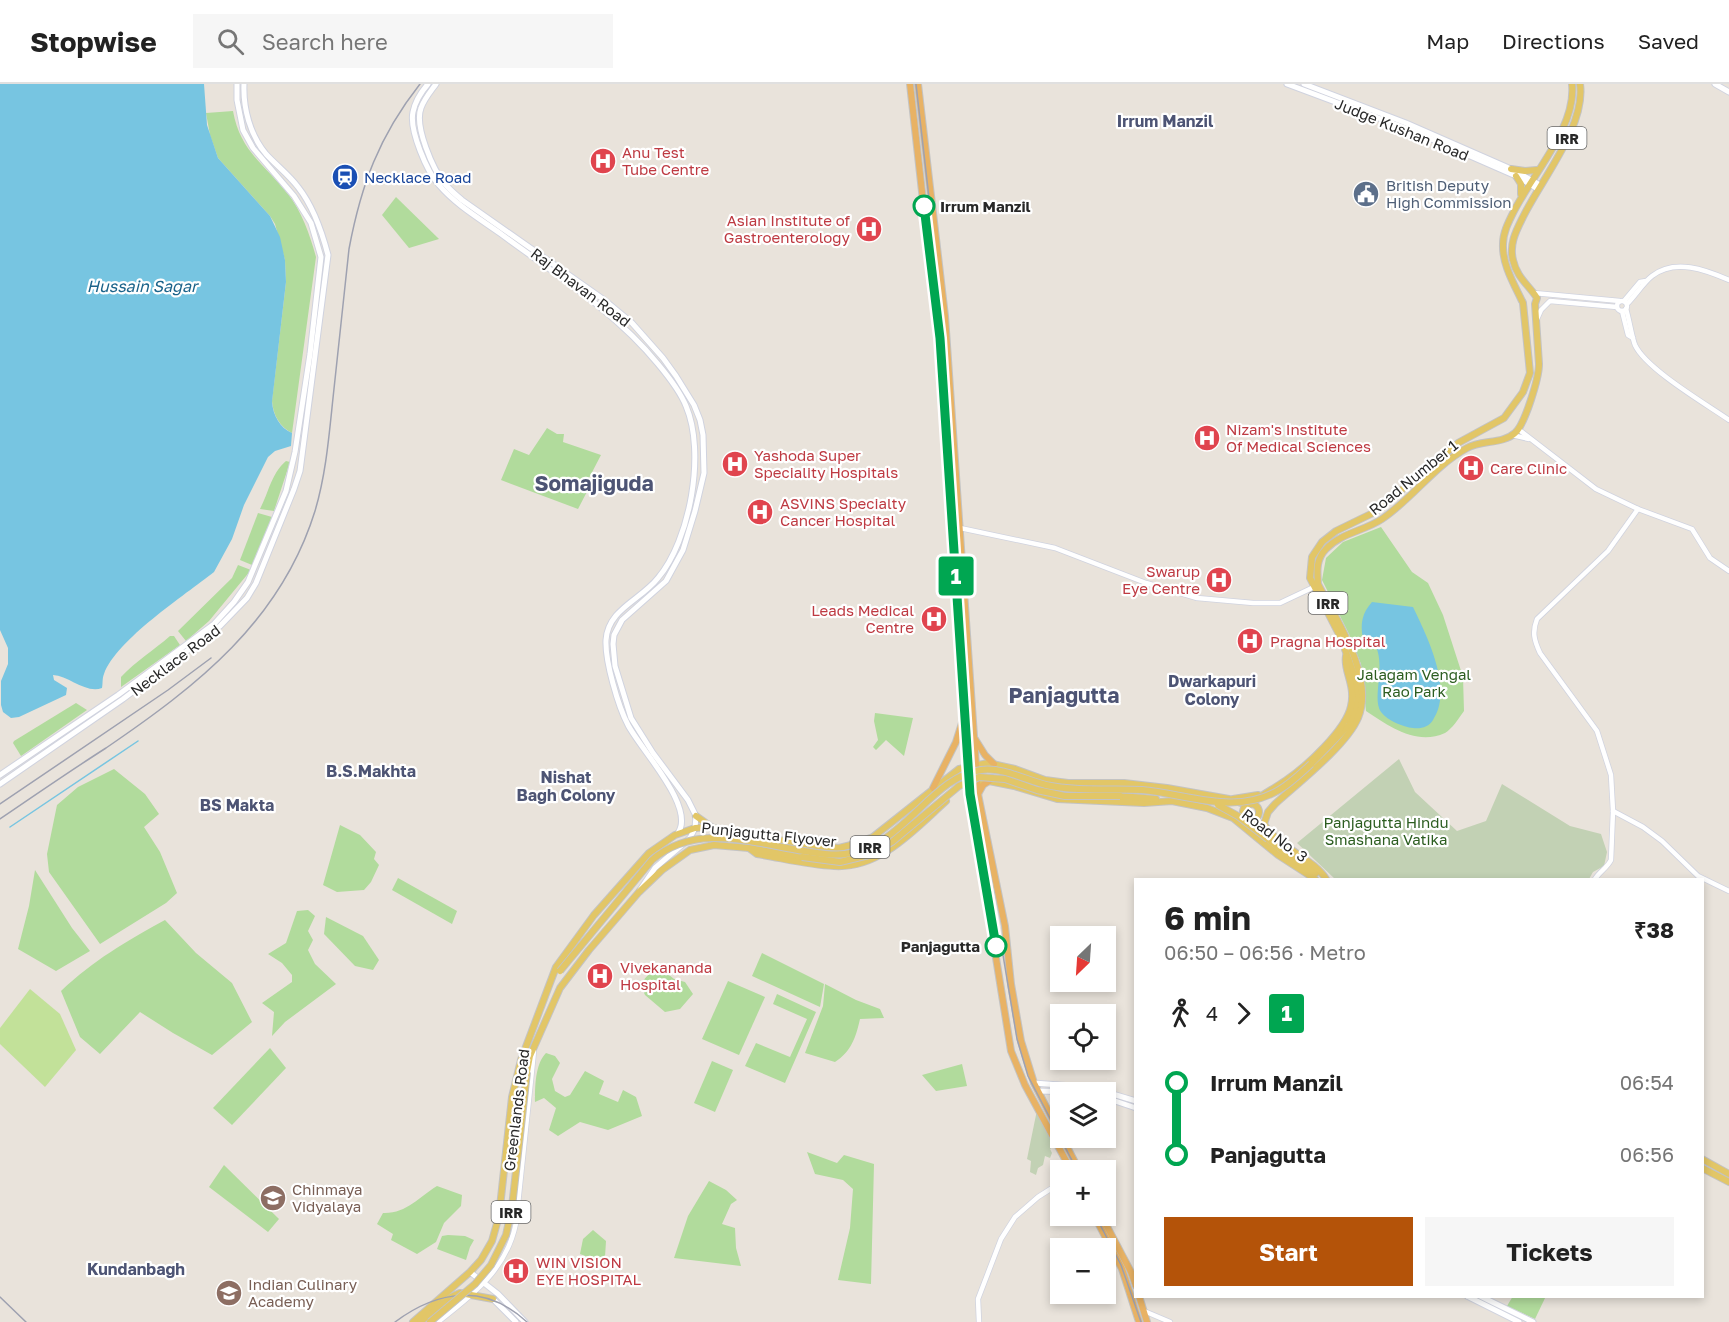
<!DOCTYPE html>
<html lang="en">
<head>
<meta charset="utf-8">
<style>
	body { margin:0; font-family:"Golos Text",sans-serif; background:#f6f6f6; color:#222; height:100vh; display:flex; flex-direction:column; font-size:22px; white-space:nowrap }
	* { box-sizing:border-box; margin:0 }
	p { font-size:20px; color:#767676 }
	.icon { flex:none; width:33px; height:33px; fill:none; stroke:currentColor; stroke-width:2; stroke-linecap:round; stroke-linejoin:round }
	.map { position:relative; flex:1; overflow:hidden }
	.side { position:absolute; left:1134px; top:794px; width:570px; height:420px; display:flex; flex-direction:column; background:#fff; border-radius:0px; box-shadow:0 3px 9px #0003 }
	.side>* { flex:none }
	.badge { padding:0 12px; border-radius:4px; font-size:21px; line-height:39px }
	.needle { width:39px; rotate:205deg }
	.buttons { position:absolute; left:1050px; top:842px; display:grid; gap:12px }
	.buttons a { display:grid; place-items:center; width:66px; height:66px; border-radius:0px; background:#fff; box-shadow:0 3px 9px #0003; font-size:30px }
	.map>.badge { position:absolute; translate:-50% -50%; box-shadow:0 0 0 3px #fff }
	.legs { display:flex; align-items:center; gap:9px; height:66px; padding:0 30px; font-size:20px }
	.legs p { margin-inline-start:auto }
	.head { display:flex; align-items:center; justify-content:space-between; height:102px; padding:0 30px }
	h1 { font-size:33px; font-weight:700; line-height:45px }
	.button { display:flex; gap:12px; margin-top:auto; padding:12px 30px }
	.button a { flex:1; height:69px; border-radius:0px; background:#b45309; color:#fff; font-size:24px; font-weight:700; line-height:69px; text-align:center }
	.button a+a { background:#f6f6f6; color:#222 }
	ul { padding:0 30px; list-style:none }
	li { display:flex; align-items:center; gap:21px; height:72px; font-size:22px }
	li i { display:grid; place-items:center; width:9px; height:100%; margin:0 8px; background:currentColor }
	li i::after { content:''; width:15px; height:15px; margin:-8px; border:4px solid; border-radius:50%; background:#fff }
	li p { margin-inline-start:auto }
	li:first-child i { background:linear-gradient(#0000 50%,currentColor 0) }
	li:last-child i { background:linear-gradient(currentColor 50%,#0000 0) }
	header { display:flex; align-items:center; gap:36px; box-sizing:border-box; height:84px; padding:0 30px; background:#fff; border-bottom:2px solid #e0e0e0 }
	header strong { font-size:28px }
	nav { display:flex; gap:33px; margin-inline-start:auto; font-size:21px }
	.search { width:420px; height:54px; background:#f6f6f6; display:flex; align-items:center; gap:15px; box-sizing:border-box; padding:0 21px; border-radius:0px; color:#767676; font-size:22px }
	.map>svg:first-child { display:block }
</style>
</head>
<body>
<header>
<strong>Stopwise</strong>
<div class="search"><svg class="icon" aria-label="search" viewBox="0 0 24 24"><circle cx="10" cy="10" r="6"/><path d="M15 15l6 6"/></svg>Search here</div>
<nav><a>Map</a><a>Directions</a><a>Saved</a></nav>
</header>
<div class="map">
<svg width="1729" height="1238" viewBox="0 0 1729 1238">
	<rect width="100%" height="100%" fill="#e9e3db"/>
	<g fill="#b1db9c">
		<path d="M233,27C240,67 265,81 288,110C302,128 310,151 316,173L292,349C280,343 273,331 272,317L286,198L285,176L275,140L270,132L218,74L210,51L206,29Z"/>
		<path d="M396,113L439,155L409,164L382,131Z"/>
		<path d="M547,344L557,350H564L563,358L601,371L588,396L592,398L578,425L501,396L514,365L529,371Z"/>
		<path d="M286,377L290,378L274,427L260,425C269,408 271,390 286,377Z"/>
		<path d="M258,429L272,433L252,481L240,476Z"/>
		<path d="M1381,443L1412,488L1428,499L1443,531L1463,593L1464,627C1459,634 1452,645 1445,649C1416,662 1389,642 1366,627L1361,580L1349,550L1322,496L1326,474L1343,458Z"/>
		<path d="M238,481L251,486L209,537L186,557L178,547L232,494Z"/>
		<path d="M170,552H174L180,561L121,603V593C136,577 154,566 170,552Z"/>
		<path d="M76,619L87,626L21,672L13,659L14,657Z"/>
		<path d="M875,629L913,634L904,672L886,656L876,666L873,663L878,656L874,637Z"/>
		<path d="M114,685L145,710L159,730L144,743L160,768L177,809L166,819L100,860L49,788L47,770L57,721L78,703Z"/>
		<path d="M340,741L360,751L376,768L374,775L379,781L371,798L364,806L337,808L323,801Z"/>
		<path d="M35,786L72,844L90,867L56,887L18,865L29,822Z"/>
		<path d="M398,794L457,827L452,840L392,806Z"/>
		<path d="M308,826L315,832L308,847L313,856L308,866L315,880L336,900L285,938L272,952L274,928L262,919L292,898V891L282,879L268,870L286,859L297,827Z"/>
		<path d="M326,833L363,852L379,876L373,886L355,882L324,850Z"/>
		<path d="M165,836L196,869L232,899L252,938L212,971L173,949L140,928L100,970L80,953L61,907C94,876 125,858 165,836Z"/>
		<path d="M762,869L824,900L820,923L752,892Z"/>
		<path d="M657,881L674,895L685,898L693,910L680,925L665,928L645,911L640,900Z"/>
		<path d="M728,897L765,913L739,971L702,955Z"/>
		<path d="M825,900L856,916L880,925L884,934L860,935C856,953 851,968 835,978L805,969L823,922Z"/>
		<path d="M777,910L816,928L785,999L745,982L756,959L790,973L807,935L773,920Z"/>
		<path d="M270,964L286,984L232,1041L213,1024Z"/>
		<path d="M546,969L555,972L560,979L552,995L555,1007L565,1013L570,1011L585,987L604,997L599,1010L618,1018L623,1006L636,1013L642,1032L608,1046L580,1038L558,1052L549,1046L556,1024L544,1014L535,1018C535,1003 535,980 546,969Z"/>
		<path d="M712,977L733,986L715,1028L694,1019Z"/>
		<path d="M962,980L967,1002L936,1007L922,991Z"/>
		<path d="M807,1068L837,1079L844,1071L874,1080L871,1200L838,1196L850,1144L853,1105L843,1096L815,1090Z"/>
		<path d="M224,1081L279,1135L268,1148L209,1103Z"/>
		<path d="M709,1097L726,1106L737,1116L731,1120L722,1140L735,1144L736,1164L741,1182L674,1174L688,1132Z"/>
		<path d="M437,1102L462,1111L461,1122L444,1139L436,1158L417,1170L391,1156L393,1150L377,1140L383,1129C406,1130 419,1113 437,1102Z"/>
		<path d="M593,1146L606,1157L605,1173H588L580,1170L583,1155Z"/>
		<path d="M448,1151L465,1152L474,1156L470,1163L466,1176L437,1165L442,1152Z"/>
		<path d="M1513,1212H1546L1535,1235L1507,1222Z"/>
	</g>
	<g fill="#c2d1b4">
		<path d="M1399,675L1415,708L1457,747L1486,737L1502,700L1570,742L1601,750L1607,768L1604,782L1593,788L1589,795H1335L1297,759Z"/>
		<path d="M1037,1026L1056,1060L1050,1065L1052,1069L1050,1074L1045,1072L1043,1081L1038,1084L1036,1091L1030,1088L1031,1077L1027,1075Z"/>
	</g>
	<path fill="#c2e199" d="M30,905L60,930L76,966L45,1003L0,960V944Z"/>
	<g fill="#77c5e1">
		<path d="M0,0H204L207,41L218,74L270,132L280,153L285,176L286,198L272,318C273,331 280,344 292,349L291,362L275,367L268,373L244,421L232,455L214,488C185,511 116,556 104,590C102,595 103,599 102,604C86,610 69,592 53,591L54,596L67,604L66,611L19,633L11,634L3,628L1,621V597L8,580V564L0,546Z"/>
		<path d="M1372,518L1413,523C1427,552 1454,606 1433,636C1429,643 1421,645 1413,644C1403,643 1388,637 1381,628C1371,613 1388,579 1373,557L1363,554C1360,540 1362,529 1372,518Z"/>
	</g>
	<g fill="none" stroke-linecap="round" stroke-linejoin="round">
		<path stroke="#77c5e1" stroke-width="1.5" d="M10,743L138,657"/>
		<defs>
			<g id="tertiary">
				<path d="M1534,209L1620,217"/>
				<circle cx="1622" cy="222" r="5"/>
				<path d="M1624,217L1640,198L1646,197"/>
				<path d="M1627,220C1635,212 1644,198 1652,192C1675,174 1706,186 1729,196"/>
				<path d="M1626,225C1629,234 1632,254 1635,261C1646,285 1706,320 1729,336"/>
				<path d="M1622,227L1628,251L1633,254"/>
				<path d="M1537,235L1541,226L1550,217L1617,223"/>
				<path d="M1518,345L1596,405L1638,425L1692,445L1710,474L1729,487"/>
				<path d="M1512,351L1529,355"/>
				<path d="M960,444L1055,464L1146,499L1197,514L1253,519H1280L1314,503"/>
				<path d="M1613,727L1643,743L1662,757L1698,792L1729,807"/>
				<path d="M1595,795C1600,787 1607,784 1611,776L1613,727L1611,691L1597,647L1540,569C1534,556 1532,548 1537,535L1608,467L1638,425"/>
				<path d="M1144,1227L1170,1238"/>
				<path d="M438,1238C473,1211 507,1185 516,1139L534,967"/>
				<path d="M979,1238L978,1215L1001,1155L1015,1133L1038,1113L1060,1099"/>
			</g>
			<g id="secondary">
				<path d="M428,0C421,8 415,18 413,28C409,46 427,88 439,101C456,121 480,135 501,150C555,190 615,227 658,280C668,292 680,307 686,322C706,369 690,456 658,494C641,516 608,525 606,556C605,577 618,622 628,641C641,666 696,723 678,749"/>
				<path d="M436,0C431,7 424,15 421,24C414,42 433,86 445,100C450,106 456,111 462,116L603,215L632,239L663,274L676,292L694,321L700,336L703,351L704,389L695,427L683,466L666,497L622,536L614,551L613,560L615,582L631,634L653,669L688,716L696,732L695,744L690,754L655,784L640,806"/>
				<path d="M1287,0L1413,47L1516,92L1538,105"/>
				<path d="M1304,0L1406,39L1511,85L1540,101"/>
				<path d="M1715,0L1729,8"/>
				<path d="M0,691L118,611L214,540L234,518L248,498L286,407L295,368L310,270L321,173L311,139L294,112L253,64L243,46L237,16V0"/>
				<path d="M0,700L123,615L220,542L247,514L256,499L294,405L300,387L328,171C322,148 313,122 298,103C289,91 276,81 266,70C250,51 243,24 244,0"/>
				<path d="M1034,999L1084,1003L1104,1008"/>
				<path d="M1038,1007L1075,1008"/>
				<path d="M1106,1008L1136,1017"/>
				<path d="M1106,1014L1136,1024"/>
				<path d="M470,1188L498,1210L525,1238"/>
				<path d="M1467,1212L1519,1238"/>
				<path d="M1480,1212L1533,1238"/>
				<path d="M493,1215L516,1238"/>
			</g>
			<g id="primary">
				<path d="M1511,85L1525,87L1537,86"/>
				<path d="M1516,92L1521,100V110"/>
				<path d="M1522,217C1514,200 1502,180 1503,160C1503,149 1508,139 1513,129C1531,92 1577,43 1572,0"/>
				<path d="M1311,680L1349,641L1355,628L1358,614L1354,591L1341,554L1310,494L1312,473L1322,458L1336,447L1375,428L1458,359L1504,334L1523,308L1530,289L1523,219"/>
				<path d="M966,702L989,697L1014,702L1057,715L1144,719L1172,717L1207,724L1233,734L1278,771L1315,795"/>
				<path d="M1120,712L1156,715"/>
				<path d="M1233,715L1258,711"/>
				<circle cx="1251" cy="728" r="8"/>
				<path d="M1251,720C1262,710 1274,705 1285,697C1306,683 1346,646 1351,622C1356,601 1343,586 1346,572"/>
				<path d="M696,732L710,742"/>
				<path d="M1268,755L1286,770L1316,789"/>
				<path d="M749,764L757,770C782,774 808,781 834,782C880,785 915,745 946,717"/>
				<path d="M1326,795C1314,775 1278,763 1264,740L1268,728L1275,720C1298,699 1346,662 1358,634C1375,593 1336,535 1318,500C1317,487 1316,475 1326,465C1341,449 1364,447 1382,435C1413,414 1434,382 1467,364C1481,356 1503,360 1515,349C1525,340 1539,294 1539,280L1535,220L1537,214C1528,200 1517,194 1513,176C1509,160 1516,147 1523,133C1541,96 1586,42 1580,0"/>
				<path d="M527,988L530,972L560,904L589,866L639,808L662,786L690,766L714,761L749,764L802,773"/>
				<path d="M1702,1075L1729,1090"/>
				<path d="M1702,1084L1729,1098"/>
				<path d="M499,1132L516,1135"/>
				<path d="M413,1238L470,1188L481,1176L492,1157L499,1132L512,1013L521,976L556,883L594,831L649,769L675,751L695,744L711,743L732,749L817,762L839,764L851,761L873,753L959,685L988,679L1015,685L1045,696L1068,699H1124L1167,704L1229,715L1247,721"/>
				<path d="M420,1238L451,1213L460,1209L493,1215"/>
			</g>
			<g id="trunk">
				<path d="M910,0L936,233L945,332L968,700L1011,967L1025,1001L1071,1086"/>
				<path d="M918,0L945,232L978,710L1005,842L1011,900L1021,957L1034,999L1060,1050"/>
				<path d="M975,655L985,671L994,680"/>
				<path d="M933,704L956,658L962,639"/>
				<path d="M978,710L983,701L989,697"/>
				<path d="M1062,1053L1079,1086"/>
				<path d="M1094,1131L1122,1185L1139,1238"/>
				<path d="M1101,1131L1131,1188L1136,1202"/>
				<path d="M1139,1212L1147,1238"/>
			</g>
		</defs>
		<use href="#tertiary" stroke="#d0d3df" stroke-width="6"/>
		<use href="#secondary" stroke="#d0d3df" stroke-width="7"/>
		<use href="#primary" stroke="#c3c3c3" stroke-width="8"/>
		<use href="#trunk" stroke="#c3c3c3" stroke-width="8"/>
		<use href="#tertiary" stroke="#fff" stroke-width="4.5"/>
		<use href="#secondary" stroke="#fff" stroke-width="5"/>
		<use href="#primary" stroke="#e2c667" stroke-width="6"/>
		<use href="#trunk" stroke="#e8b264" stroke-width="6"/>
		<g stroke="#9ea1b0" stroke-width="1.5">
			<path d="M916,0L945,254L976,709L1017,955L1028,992L1077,1086"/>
			<path d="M0,720L168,606L211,574"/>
			<path d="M0,735C35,711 70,687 106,664C197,602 281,537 315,427C326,390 329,352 333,314C338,264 344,215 349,165C361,101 379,52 420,0"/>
			<path d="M1095,1131L1121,1181L1141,1238"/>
			<path d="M0,1213L26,1238"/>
			<path d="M395,1238C438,1206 485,1199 527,1238"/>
		</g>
		<defs>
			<g id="primary-bridge">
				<path d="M1218,721L1238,732L1268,755"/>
				<path d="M802,773L840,778L869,771L892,758L959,702L979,693L1005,695L1037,706L1065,712H1120"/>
				<path d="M560,887L652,776C696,738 753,759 804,767C818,769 831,772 845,770C904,763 930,693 981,686C1006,683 1028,698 1051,702C1081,708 1112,704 1142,706C1188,710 1235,732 1279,706C1291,699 1301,689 1311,680"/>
				<path d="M430,1238L475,1200L491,1181L506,1151L512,1123L527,988"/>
			</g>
		</defs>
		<use href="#primary-bridge" stroke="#c3c3c3" stroke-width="8" stroke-linecap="butt"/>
		<use href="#primary-bridge" stroke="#e2c667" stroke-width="6"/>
	</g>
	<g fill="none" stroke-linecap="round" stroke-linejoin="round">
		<defs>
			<path id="line-1" d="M924,122L940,254L970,710L996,862"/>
		</defs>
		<use href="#line-1" stroke="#fff" stroke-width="14"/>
		<use href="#line-1" stroke="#00a651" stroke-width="9"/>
	</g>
	<defs>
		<symbol id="hospital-disc" viewBox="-11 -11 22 22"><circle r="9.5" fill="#e0444e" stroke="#fff"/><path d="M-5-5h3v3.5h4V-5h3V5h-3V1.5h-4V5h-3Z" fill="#fff"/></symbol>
		<symbol id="station-disc" viewBox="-11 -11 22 22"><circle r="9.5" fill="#1a4fb4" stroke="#fff"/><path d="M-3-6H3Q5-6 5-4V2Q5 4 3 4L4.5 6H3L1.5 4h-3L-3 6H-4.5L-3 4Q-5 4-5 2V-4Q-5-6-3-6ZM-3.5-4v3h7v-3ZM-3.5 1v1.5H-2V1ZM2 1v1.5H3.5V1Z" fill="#fff"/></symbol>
		<symbol id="civic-disc" viewBox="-11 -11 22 22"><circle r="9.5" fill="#5c6f8a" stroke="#fff"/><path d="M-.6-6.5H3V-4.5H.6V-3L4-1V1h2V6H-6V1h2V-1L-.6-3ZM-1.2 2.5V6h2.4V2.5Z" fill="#fff"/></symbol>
		<symbol id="university-disc" viewBox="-11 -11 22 22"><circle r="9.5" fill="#8d6e63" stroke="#fff"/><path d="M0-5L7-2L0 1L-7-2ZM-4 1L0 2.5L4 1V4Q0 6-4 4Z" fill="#fff"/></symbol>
	</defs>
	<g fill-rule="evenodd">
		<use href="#hospital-disc" x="588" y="62" width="30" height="30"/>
		<use href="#station-disc" x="330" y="78" width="30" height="30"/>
		<use href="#civic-disc" x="1351" y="95" width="30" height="30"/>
		<use href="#hospital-disc" x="854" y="130" width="30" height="30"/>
		<use href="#hospital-disc" x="1192" y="339" width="30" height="30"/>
		<use href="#hospital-disc" x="720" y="365" width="30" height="30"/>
		<use href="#hospital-disc" x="1456" y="369" width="30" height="30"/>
		<use href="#hospital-disc" x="745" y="413" width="30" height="30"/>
		<use href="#hospital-disc" x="1204" y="481" width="30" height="30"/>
		<use href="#hospital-disc" x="919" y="520" width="30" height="30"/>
		<use href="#hospital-disc" x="1235" y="542" width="30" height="30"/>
		<use href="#hospital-disc" x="585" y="877" width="30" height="30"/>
		<use href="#university-disc" x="258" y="1099" width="30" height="30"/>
		<use href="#hospital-disc" x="501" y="1172" width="30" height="30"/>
		<use href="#university-disc" x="214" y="1194" width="30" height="30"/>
	</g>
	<g fill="#fff" stroke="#00a651" stroke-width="3">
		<circle cx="924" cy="122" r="10"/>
		<circle cx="996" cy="862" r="10"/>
	</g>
	<g text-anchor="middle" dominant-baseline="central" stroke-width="4.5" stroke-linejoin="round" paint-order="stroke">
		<g fill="#fff" stroke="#686868" stroke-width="1.5">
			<rect x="1547.5" y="43" width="39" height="22" rx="4.5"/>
			<rect x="1308.5" y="508" width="39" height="22" rx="4.5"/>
			<rect x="850.5" y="752" width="39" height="22" rx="4.5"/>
			<rect x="491.5" y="1117" width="39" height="22" rx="4.5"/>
		</g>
		<g font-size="14" font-weight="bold" fill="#282828">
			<text x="1567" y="54">IRR</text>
			<text x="1328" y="519">IRR</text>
			<text x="870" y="763">IRR</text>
			<text x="511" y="1128">IRR</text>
		</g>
		<g font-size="15" fill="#282828" stroke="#fff">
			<text transform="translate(1402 45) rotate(22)">Judge Kushan Road</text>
			<text transform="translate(581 203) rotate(37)">Raj Bhavan Road</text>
			<text transform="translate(1413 393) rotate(-39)">Road Number 1</text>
			<text transform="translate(175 576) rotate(-37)">Necklace Road</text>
			<text transform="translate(769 750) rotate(6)">Punjagutta Flyover</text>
			<text transform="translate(1275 751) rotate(37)">Road No. 3</text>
			<text transform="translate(516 1026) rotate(-83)">Greenlands Road</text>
		</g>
		<g font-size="15" fill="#be3a42" stroke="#fff" text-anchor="start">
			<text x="622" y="68">Anu Test<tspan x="622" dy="17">Tube Centre</tspan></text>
			<text x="850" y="136" text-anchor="end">Asian Institute of<tspan x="850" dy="17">Gastroenterology</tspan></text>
			<text x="1226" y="345">Nizam's Institute<tspan x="1226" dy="17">Of Medical Sciences</tspan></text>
			<text x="754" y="371">Yashoda Super<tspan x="754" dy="17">Speciality Hospitals</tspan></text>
			<text x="1490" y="384">Care Clinic</text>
			<text x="780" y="419">ASVINS Specialty<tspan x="780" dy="17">Cancer Hospital</tspan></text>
			<text x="1200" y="487" text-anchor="end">Swarup<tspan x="1200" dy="17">Eye Centre</tspan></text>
			<text x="914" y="526" text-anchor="end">Leads Medical<tspan x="914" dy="17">Centre</tspan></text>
			<text x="1270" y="557">Pragna Hospital</text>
			<text x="620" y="883">Vivekananda<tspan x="620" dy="17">Hospital</tspan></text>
			<text x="536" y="1178">WIN VISION<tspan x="536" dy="17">EYE HOSPITAL</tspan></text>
		</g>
		<g font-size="15" fill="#164399" stroke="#fff" text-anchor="start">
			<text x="364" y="93">Necklace Road</text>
		</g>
		<g font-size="15" fill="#4e5e75" stroke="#fff" text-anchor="start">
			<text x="1386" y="101">British Deputy<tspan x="1386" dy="17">High Commission</tspan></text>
		</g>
		<g font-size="15" font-weight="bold" fill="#282828" stroke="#fff" text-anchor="start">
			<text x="940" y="122">Irrum Manzil</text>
			<text x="980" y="862" text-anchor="end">Panjagutta</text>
		</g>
		<g font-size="15" fill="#2c5d20" stroke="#fff">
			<text x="1414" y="590">Jalagam Vengal<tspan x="1414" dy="17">Rao Park</tspan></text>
			<text x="1386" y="738">Panjagutta Hindu<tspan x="1386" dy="17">Smashana Vatika</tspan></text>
		</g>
		<g font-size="15" fill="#785e54" stroke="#fff" text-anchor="start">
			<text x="292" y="1105">Chinmaya<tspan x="292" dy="17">Vidyalaya</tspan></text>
			<text x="248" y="1200">Indian Culinary<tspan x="248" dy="17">Academy</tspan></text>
		</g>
		<g font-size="16" font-weight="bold" fill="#4d5474" stroke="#fff">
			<text x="1165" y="37">Irrum Manzil</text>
			<text x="1212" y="597">Dwarkapuri<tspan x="1212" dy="18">Colony</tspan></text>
			<text x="371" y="687">B.S.Makhta</text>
			<text x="566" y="693">Nishat<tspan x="566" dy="18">Bagh Colony</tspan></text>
			<text x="237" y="721">BS Makta</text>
			<text x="136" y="1185">Kundanbagh</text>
		</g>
		<g font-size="16" font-style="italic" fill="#1a638a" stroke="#fff">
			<text x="142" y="202">Hussain Sagar</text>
		</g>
		<g font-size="21" font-weight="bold" fill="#4d5474" stroke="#fff">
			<text x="594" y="399">Somajiguda</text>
			<text x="1064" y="611">Panjagutta</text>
		</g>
	</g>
</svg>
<div class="buttons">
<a><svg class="needle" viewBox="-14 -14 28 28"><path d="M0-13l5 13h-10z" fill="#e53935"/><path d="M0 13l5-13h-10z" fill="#767676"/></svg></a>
<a><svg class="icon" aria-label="locate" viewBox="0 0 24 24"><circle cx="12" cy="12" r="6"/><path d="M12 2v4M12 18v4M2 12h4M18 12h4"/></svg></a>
<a><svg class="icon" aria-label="layers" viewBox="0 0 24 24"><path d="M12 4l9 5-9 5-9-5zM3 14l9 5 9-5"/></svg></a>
<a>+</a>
<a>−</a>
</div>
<b class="badge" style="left:956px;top:492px;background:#00a651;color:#fff">1</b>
<section class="side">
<div class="head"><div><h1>6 min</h1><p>06:50 – 06:56 · Metro</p></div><b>₹38</b></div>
<div class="legs"><svg class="icon" aria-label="walk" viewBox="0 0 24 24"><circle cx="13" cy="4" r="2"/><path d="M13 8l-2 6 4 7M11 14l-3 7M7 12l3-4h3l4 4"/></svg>4<svg class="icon" aria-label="forward" viewBox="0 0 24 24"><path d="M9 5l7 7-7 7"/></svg><b class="badge" style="background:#00a651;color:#fff">1</b></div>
<ul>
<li><i style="color:#00a651"></i><b>Irrum Manzil</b><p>06:54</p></li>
<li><i style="color:#00a651"></i><b>Panjagutta</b><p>06:56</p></li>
</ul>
<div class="button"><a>Start</a><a>Tickets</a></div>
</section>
</div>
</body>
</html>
